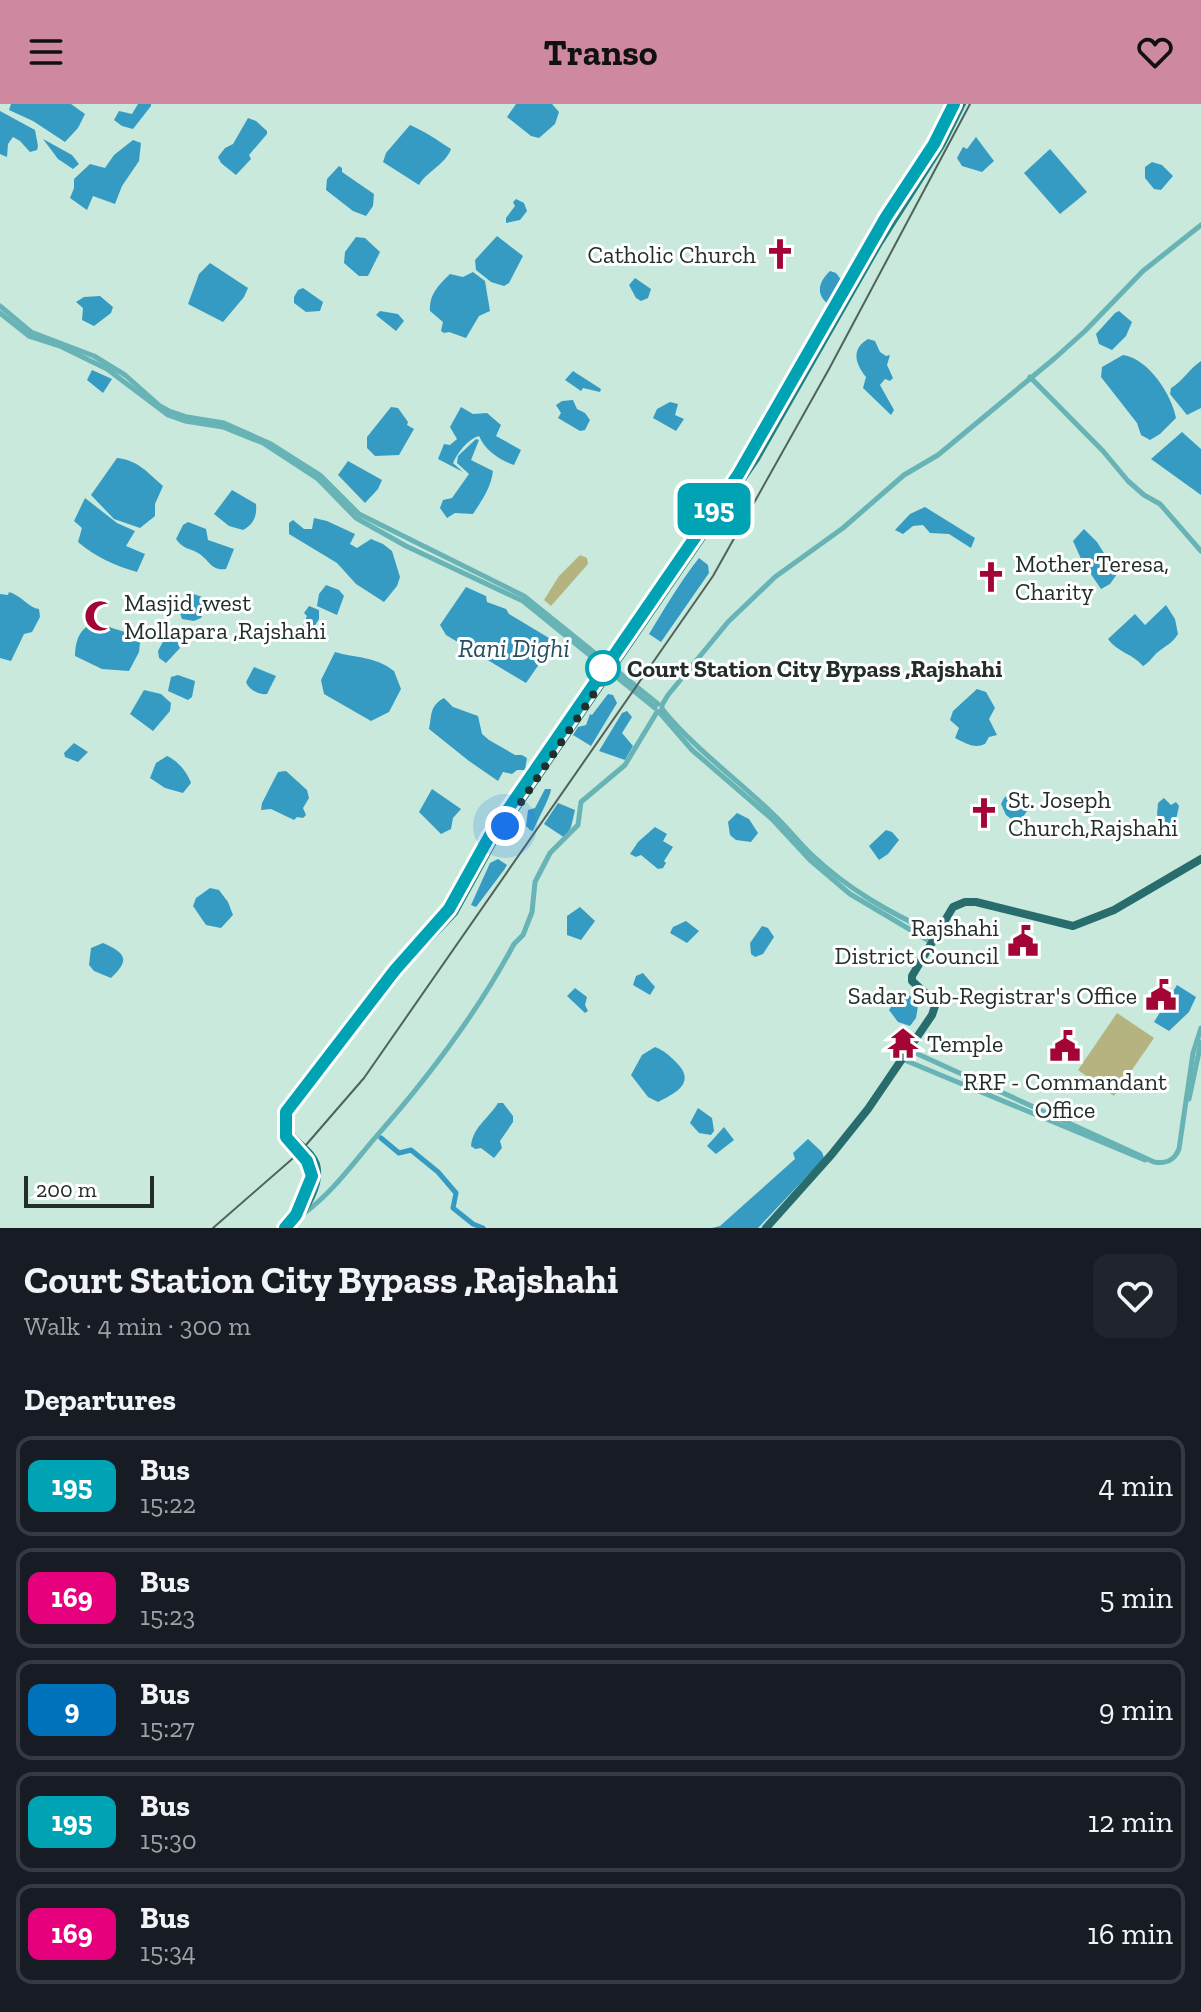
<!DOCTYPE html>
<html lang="en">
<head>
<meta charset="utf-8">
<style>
	body { margin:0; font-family:"Zilla Slab",serif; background:#20242c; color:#f1f3f6; height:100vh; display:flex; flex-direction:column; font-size:30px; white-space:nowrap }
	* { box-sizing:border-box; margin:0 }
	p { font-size:26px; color:#9ea1a6 }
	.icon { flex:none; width:44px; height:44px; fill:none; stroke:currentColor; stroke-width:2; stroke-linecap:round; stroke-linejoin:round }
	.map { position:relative; height:1124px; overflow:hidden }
	.sheet { display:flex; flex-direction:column; background:#171b24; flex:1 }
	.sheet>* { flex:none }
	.badge { padding:0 16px; border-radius:12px; font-size:28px; line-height:52px }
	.scale { position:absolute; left:24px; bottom:20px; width:130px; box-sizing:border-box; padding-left:8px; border:4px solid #212e29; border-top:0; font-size:22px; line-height:28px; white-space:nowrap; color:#212e29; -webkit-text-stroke:6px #fff; paint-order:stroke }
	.you { position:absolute; width:40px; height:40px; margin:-20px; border:6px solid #fff; border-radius:50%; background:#1a73e8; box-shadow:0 0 0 12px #1a73e833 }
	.map>.badge { position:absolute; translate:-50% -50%; box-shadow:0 0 0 4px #fff }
	h2 { padding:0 24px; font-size:30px; line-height:72px }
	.round { display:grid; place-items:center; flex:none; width:84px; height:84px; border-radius:16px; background:#20242c }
	.head { display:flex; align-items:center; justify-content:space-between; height:136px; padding:0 24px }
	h1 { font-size:38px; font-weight:700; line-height:60px }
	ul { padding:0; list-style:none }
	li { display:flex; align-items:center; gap:24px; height:100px; margin:0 16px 12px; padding:0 8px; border:4px solid #363941; border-radius:16px }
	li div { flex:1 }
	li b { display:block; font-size:30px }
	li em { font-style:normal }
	li .badge { min-width:88px; font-weight:700; text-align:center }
	header { display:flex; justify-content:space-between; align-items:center; height:104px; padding:0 24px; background:#ce889f; color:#111; font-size:36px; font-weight:700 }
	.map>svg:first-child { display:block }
</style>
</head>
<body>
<header><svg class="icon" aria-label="menu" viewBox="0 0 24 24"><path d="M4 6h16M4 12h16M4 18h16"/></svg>Transo<svg class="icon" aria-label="heart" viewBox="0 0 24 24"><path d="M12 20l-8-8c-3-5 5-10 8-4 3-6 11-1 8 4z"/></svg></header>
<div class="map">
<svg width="1201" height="1124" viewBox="0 0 1201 1124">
	<rect width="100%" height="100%" fill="#c8e9db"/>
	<g fill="#b5b481">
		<path d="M580,451L587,454L588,460L551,502L544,496L559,472Z"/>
		<path d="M1117,909L1154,934L1114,992L1078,966Z"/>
	</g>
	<g fill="#369bc3">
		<path d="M11,0H71L85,10L78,24L65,38L33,17L9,6Z"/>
		<path d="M138,0H151V2L133,25L122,22L114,16L119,7L132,10Z"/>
		<path d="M516,0H552L559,8L555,20L539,34L531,32L507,13Z"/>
		<path d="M0,7L35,26L38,42L37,46L30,48L20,37L13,33L8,40L7,53L0,50Z"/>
		<path d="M248,14L256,17L267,27V30L249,51L251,55L236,71L221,59L218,53L225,44L233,40Z"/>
		<path d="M410,21C426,28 437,36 451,45C445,61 427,67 419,81L383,58L386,49Z"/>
		<path d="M976,33L994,57L982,68L962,62L957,54L963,43L967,45Z"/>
		<path d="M43,35L72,51L79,60L73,65L58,55Z"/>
		<path d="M133,36L141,39L139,57L122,82L115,100L93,92L87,106L70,94L74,84V75L90,60L105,64L114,51Z"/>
		<path d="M1050,45L1087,88L1060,110L1024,69Z"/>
		<path d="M1152,58L1162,61L1173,72L1161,86L1154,85L1145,74V63Z"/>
		<path d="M339,62L342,64V68L374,90L373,102L366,112L353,107L326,86L327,75Z"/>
		<path d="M516,95L524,99L527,107L520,116L506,119V114L515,102L513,98Z"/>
		<path d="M497,132L523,152L509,179L504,182L491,178L476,166L475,156Z"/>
		<path d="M356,133L365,134L380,148L368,172H359L344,159L345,148Z"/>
		<path d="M210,159L248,184L244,193L223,218L188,200L199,170Z"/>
		<path d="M830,167L836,169L842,177L828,200C815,190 819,177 830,167Z"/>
		<path d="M473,168L485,177L490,207L479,212L466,234L449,228L444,229L441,227L443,218L430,207C429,190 439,181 450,170L463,173Z"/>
		<path d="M635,174L651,185L648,194L641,197L636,194L629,181Z"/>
		<path d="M303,184L323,198L320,207L306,208L294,199V193L298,186Z"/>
		<path d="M100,192L113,203L111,209L94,222L82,216L83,204L76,198L84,193Z"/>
		<path d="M380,207L398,210L404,217L396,227L376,211Z"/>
		<path d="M1119,207L1132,218L1126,232L1112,246L1099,240L1096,230L1115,209Z"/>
		<path d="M868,235L875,237L880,248L886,252L890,251L887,261L893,274L890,277L885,275L880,281L894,306L891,311L863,284L866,273C855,259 851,245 868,235Z"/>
		<path d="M1123,251C1148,254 1172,291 1176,314L1160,330L1150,336L1141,331L1137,319L1101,273L1102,263Z"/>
		<path d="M1201,257V304L1187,311L1170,290L1171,284C1183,277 1189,265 1201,257Z"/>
		<path d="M92,266L112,275L103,289L87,276Z"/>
		<path d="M573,267L601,285L600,288L583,284L581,287L565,276Z"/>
		<path d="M573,296L577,305L585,309L590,316L585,326L580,327L558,314L561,309L556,301L562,297Z"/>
		<path d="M670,298L678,300L675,311L684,315L676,327L653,314L657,305Z"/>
		<path d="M391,303L398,304L408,318L407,321L414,325L399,351L375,352L367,344V333Z"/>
		<path d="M461,303L473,310L487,309L501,321L496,332L521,346L514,361C499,356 485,346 479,332C468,335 458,348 453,359L463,368L438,355L444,340L450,341L457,335L450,323Z"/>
		<path d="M1182,328L1201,345V391L1151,355Z"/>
		<path d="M476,335L479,336L471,356L493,367C491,384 482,396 473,410L455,409L447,414L440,404L443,396L452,394L469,370L457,359L458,352Z"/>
		<path d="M117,354C138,356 148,369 163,382L155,400V412L140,424L114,415L91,391Z"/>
		<path d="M348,357L382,376L378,385L365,399L338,371Z"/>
		<path d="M232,386L256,400C257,412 254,420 243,426L229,422L214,410Z"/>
		<path d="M85,394L117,419L135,427L126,442L145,450L137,468C115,462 94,452 78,438L82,424L74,417Z"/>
		<path d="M925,403L975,434L971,444L949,430L930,429L923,421L913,422L903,430L895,426L910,410Z"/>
		<path d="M314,414L327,417L355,430L350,440L357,444L371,435L383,440L392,447L400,473L397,482L384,498L356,480L337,459L289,430V419L293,416L304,425H312Z"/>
		<path d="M188,418L206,425L208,436L234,445L226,465C210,467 210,456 198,449C189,444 183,445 176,435L183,421Z"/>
		<path d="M1084,425L1097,438L1117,470L1110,480L1101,485L1082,457L1073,437Z"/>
		<path d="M699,454L708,461L709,469L661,538L649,530C665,504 680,478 699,454Z"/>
		<path d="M326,481L339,486L344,492L337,511L317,502L319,490Z"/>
		<path d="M466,483L486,492L487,498L506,505L509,510L549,534L542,556L526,579L446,531L440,521Z"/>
		<path d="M185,487L205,494V505L201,514L194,517L182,515L180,509Z"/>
		<path d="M9,488C22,492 29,504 39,505L40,513L32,528L24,530L11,557L0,554V490L8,491Z"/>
		<path d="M1166,501L1175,515L1178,530C1172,540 1166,541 1158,548C1152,553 1150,558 1143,562C1133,550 1117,548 1108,535L1135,510L1145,521Z"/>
		<path d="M309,502L319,506V515L314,523H302L307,512L304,509Z"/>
		<path d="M96,519L125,528L140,539L139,548L129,567L102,565L75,552C75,537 80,522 96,519Z"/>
		<path d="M166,532L177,537L180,544L166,559L159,554L158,547Z"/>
		<path d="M335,548C355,554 375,552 394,567L401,585L389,608L371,617L324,590L321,576Z"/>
		<path d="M254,563L276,572L267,590C259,591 249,586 246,578Z"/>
		<path d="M178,571L195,577L192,593L188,596L168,587L171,573Z"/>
		<path d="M977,585L986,588L995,604L989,615L997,631L989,633L985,640C974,645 965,639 955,634L959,624L950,616L953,607Z"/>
		<path d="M144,586L161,590L171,599L170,607L153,627L130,610Z"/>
		<path d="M608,590L613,591L617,599L591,642L573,631L578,623L586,621L590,610L592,611Z"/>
		<path d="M444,594L453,603L478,612L482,630L489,636L515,651H522L527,654L525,666H517L512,670L503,668L498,677L469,657L429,625C432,612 429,602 444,594Z"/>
		<path d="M627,607L632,613L622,629L633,642L625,656L599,647L622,609Z"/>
		<path d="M74,639L88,648L78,658L65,653L64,649Z"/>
		<path d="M167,652C178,657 187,668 191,679L183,689L165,684L150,674L156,659Z"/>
		<path d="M286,667L307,686L309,694L303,704L306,711L303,714L297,713L294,716L271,705L261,706L262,699L278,668Z"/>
		<path d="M432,685L461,705L453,714L451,725L441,730L419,708Z"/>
		<path d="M545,685H551C551,692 537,717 533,727L530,726L526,722L528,706L535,704Z"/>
		<path d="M1015,685L1029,704L1023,713L1014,717L1006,711L1001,700L1004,694Z"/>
		<path d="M1164,694L1171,701L1176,698L1179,702L1176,716L1166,722L1157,711L1158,699Z"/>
		<path d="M558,699L575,706L571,723L565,734L544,720Z"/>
		<path d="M737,709L749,715L758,729L751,738L736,736L730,731L728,718Z"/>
		<path d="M655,723L667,730L663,737L673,743L664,757L666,759L663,764L658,765L641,751L636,753L630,750L638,738Z"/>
		<path d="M886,726L892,728L899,736L888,750L879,756L869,742Z"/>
		<path d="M498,755L507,761L504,766L476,803L471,801L490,759Z"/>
		<path d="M210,784L219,786L228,798L233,811L221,824L206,821L193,802L196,794Z"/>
		<path d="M580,803L595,817L581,836L567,831V812Z"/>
		<path d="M686,817L699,827L687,839L670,829L673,823Z"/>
		<path d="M762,822L768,824L774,833L763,850L755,853L751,850L750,839Z"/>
		<path d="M103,839C125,849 131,855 111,874L94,867L89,861L91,844Z"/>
		<path d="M643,869L655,883L650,891L633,881L636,872Z"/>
		<path d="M1177,881L1196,893L1189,908L1169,927L1154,918Z"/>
		<path d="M575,884L587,893L585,901L588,907L585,909L567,892Z"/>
		<path d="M900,888L910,892L918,902L916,914L910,922L898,918L889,906Z"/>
		<path d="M655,943C663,946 669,951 676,958C696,978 678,988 658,998L648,993L631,971L642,951Z"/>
		<path d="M498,999H503L513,1012V1018L500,1037L502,1044L494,1054L481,1044L475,1045L471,1042C473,1023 488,1015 498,999Z"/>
		<path d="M698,1004L712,1014L714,1027L711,1031L699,1029L690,1019Z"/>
		<path d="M724,1023L734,1036L716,1050L707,1042Z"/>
		<path d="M808,1035L822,1048L824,1054L758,1124H712L720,1122L795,1055L793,1049Z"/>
	</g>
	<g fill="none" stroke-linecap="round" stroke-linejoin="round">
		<path stroke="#369bc3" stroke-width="5" d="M381,1034L399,1049L411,1046L438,1068L456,1089L453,1104L473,1120L483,1124"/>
		<g stroke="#67b3b5" stroke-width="5">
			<path d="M0,202L31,228L94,252L125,271L160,302L169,307L187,313L224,319L271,340L320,371L359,410L524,492L658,600"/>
			<path d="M0,209L29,232L60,242L107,265L168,311L185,317L223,323L263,339L318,375L356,414L406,442L523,497L655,604"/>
			<path d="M1030,273L1103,347L1128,377L1144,391L1160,400L1201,447"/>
			<path d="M663,606C696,646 737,675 774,711C788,724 799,739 812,751C849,786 890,809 936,830"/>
			<path d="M660,609L692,646L772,715L810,756L850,790L931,838"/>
			<path d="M909,946L1154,1058C1166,1060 1174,1057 1179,1045L1193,949L1201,924"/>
			<path d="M902,955L1145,1056"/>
			<path d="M1189,995L1201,938"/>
			<path d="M302,1111C332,1089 351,1062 374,1035C428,974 476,911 514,840L523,831L532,808L535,778L550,749L578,721L581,698L625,661L657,608L662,607V601L668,591L728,518L775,473L843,424L904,371L938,351L1055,254L1085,227L1143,167L1201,121"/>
		</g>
		<g stroke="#1f8184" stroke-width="6">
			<path d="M285,1124L296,1111L312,1072L307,1057L286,1033V1008L395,866L449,805L489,733L738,371L886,113L934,40L954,0"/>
			<path d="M292,1124C304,1109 323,1081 317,1060C309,1038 280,1037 292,1007L408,859L455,809L494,738L757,355L879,141L942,42L963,0"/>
		</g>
		<path stroke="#286c6e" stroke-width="8" d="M766,1124L832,1050L868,1005L932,911L935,902L932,895L912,877V872L953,803L965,798H976L1073,822L1114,806L1201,755"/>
		<path stroke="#50635b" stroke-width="2" d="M213,1124L299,1049L364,974L713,472L829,265L970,0"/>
	</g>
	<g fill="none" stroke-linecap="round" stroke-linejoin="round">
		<defs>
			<path id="line" d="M285,1124L296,1111L312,1072L307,1057L286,1033V1008L395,866L449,805L489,733L738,371L886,113L934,40L954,0"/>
		</defs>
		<use href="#line" stroke="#fff" stroke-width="18"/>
		<use href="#line" stroke="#00a3b4" stroke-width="12"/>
		<path stroke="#212e29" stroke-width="8" stroke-dasharray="0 14.4" d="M505,722L609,567L603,564"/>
	</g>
	<defs>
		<symbol id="church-bare" viewBox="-9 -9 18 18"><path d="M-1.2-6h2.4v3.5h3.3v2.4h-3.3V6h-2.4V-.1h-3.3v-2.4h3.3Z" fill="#a30535" stroke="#fff" stroke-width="2.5" paint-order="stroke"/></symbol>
		<symbol id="mosque-bare" viewBox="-9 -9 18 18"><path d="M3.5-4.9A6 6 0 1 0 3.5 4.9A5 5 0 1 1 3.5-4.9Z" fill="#a30535" stroke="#fff" stroke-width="2.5" paint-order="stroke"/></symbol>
		<symbol id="civic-bare" viewBox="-9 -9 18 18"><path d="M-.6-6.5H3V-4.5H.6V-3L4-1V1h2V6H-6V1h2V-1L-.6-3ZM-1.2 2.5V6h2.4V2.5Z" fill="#a30535" stroke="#fff" stroke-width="2.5" paint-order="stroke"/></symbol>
		<symbol id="temple-bare" viewBox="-9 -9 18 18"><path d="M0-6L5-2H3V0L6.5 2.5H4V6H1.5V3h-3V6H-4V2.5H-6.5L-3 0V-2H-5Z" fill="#a30535" stroke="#fff" stroke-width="2.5" paint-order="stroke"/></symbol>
	</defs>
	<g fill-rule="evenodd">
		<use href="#church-bare" x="758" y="128" width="44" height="44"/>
		<use href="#church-bare" x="969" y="451" width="44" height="44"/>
		<use href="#mosque-bare" x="78" y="490" width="44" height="44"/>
		<use href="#church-bare" x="962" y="687" width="44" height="44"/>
		<use href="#civic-bare" x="1001" y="815" width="44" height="44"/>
		<use href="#civic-bare" x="1139" y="869" width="44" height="44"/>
		<use href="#temple-bare" x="881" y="917" width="44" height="44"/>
		<use href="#civic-bare" x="1043" y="920" width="44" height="44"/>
	</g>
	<circle fill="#fff" stroke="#00a3b4" stroke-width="4" cx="603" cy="564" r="16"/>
	<g text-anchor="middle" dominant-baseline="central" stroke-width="6" stroke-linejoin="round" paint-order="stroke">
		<g font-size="24" fill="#212e29" stroke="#fff" text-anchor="start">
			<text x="756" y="150" text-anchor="end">Catholic Church</text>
			<text x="1015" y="459">Mother Teresa,<tspan x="1015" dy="28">Charity</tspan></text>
			<text x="124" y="498">Masjid ,west<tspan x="124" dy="28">Mollapara ,Rajshahi</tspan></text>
			<text x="1008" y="695">St. Joseph<tspan x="1008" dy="28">Church,Rajshahi</tspan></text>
			<text x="999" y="823" text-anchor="end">Rajshahi<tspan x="999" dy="28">District Council</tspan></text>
			<text x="1137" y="891" text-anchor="end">Sadar Sub-Registrar's Office</text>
			<text x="927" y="939">Temple</text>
			<text x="1065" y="977" text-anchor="middle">RRF - Commandant<tspan x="1065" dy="28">Office</tspan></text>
		</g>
		<g font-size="24" font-weight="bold" fill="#212e29" stroke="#fff" text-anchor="start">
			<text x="627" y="564">Court Station City Bypass ,Rajshahi</text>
		</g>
		<g font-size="26" font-style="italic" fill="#265062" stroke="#fff">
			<text x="514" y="544">Rani Dighi</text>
		</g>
	</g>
</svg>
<div class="scale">200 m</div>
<div class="you" style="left:505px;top:722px"></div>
<b class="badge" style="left:714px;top:405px;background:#00a3b4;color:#fff">195</b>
</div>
<section class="sheet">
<div class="head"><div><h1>Court Station City Bypass ,Rajshahi</h1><p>Walk · 4 min · 300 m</p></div><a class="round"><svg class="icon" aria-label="heart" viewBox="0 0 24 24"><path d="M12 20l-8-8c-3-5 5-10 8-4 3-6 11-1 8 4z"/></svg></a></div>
<h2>Departures</h2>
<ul>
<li><span class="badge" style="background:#00a3b4;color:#fff">195</span><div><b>Bus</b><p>15:22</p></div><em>4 min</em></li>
<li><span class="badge" style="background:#e6007e;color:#fff">169</span><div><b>Bus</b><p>15:23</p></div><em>5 min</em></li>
<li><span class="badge" style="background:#0072bc;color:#fff">9</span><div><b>Bus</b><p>15:27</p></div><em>9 min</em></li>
<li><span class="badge" style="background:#00a3b4;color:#fff">195</span><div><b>Bus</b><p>15:30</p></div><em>12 min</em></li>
<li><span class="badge" style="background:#e6007e;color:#fff">169</span><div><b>Bus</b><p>15:34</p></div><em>16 min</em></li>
</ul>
</section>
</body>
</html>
